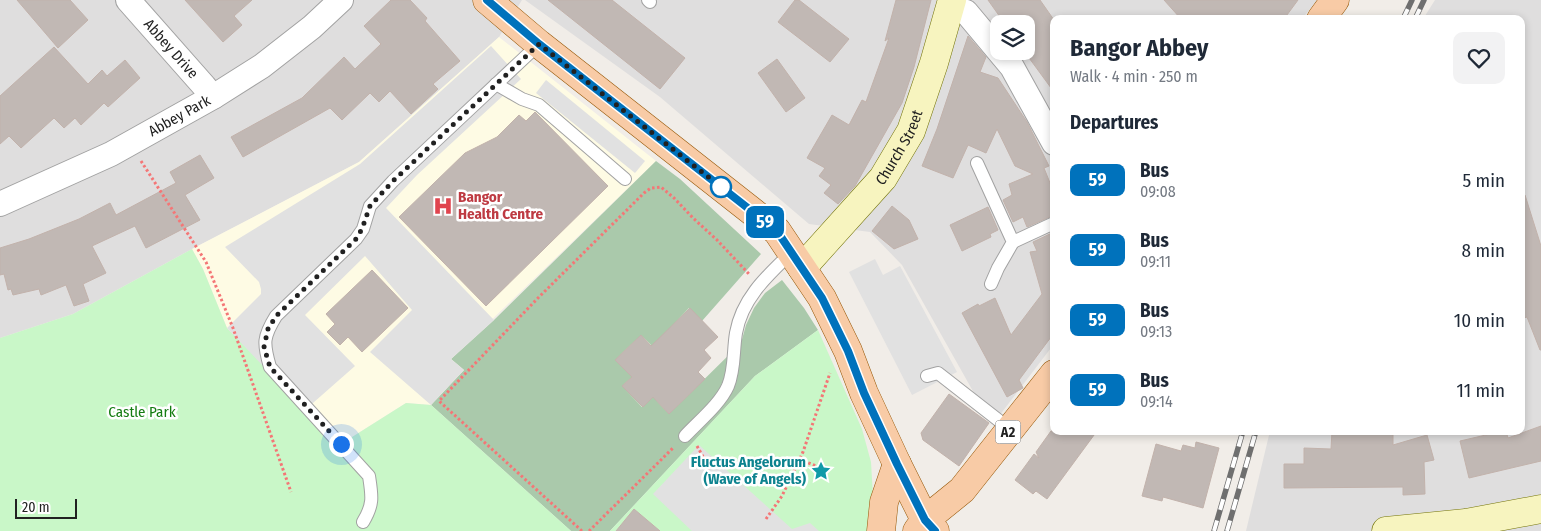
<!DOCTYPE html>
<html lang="en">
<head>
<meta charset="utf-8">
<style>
	body { margin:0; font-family:"Fira Sans Condensed",sans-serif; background:#f2f2f3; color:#1f2937; height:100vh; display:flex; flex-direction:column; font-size:19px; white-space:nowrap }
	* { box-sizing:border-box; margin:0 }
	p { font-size:16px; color:#747a83 }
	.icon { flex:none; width:28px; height:28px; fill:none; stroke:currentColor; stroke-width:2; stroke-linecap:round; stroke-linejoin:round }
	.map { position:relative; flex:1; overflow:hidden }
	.panel { position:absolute; left:1050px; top:15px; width:475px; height:420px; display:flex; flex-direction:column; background:#fff; border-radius:10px; box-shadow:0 2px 8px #0003 }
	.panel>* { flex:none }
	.badge { padding:0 10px; border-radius:8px; font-size:18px; line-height:32px }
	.controls { position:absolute; left:990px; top:15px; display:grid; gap:10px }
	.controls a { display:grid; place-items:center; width:45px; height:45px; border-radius:10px; background:#fff; box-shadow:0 2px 8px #0003; font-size:25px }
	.scale { position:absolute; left:15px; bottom:12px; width:62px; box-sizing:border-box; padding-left:5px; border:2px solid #212121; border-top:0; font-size:14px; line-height:18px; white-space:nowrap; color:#212121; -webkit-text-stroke:4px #fff; paint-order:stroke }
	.you { position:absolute; width:25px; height:25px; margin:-12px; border:4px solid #fff; border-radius:50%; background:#1a73e8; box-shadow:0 0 0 8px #1a73e833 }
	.map>.badge { position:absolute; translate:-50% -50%; box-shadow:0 0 0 2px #fff }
	h2 { padding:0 20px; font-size:19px; line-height:45px }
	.round { display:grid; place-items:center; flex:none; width:52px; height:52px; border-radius:10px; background:#f2f2f3 }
	.headline { display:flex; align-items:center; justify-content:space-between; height:85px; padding:0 20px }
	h1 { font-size:24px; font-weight:700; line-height:38px }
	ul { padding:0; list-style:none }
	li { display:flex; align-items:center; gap:15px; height:70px; padding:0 20px }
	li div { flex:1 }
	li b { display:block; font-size:19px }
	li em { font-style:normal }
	li .badge { min-width:55px; font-weight:700; text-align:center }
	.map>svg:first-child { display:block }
</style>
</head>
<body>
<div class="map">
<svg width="1541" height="531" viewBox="0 0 1541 531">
	<rect width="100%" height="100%" fill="#f1ede8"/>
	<g fill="#dfdede" fill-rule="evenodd">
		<path d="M0,0H522L499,37L359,162L192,249L73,314L0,338Z"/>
		<path d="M525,0H1317L1302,19H1054V344L999,416L974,393L902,265L870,232L809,224L660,97ZM999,24H1026V51H999Z"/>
		<path d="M1435,0H1541V531H1246L1270,431H1521V19H1423Z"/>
	</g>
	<path fill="#fefbe4" d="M499,37L656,161L451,359L464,370L431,405L406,403L341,444L227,328L203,269L192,249L359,162Z"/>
	<path fill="#aac9ab" d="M656,161L680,179L761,254L702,321L689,308L673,325L654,348L641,335L615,360L632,377L622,386L642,407L653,397L669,414L741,343L746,325L754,308L765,293L782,280L804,308L818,330L755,376L610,531H571L431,405L464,370L451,359L494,320Z"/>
	<g fill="#c9f7c8">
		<path d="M192,249L203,269L227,328L341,444L406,403L431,405L571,531H0V338L73,314Z"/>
		<path d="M818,330L862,429L871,462L873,496L868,531H610L755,376Z"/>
	</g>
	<g fill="#e1e1e1">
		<path d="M491,46L521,79L417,175L386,208L494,320L451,359L464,370L431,405L370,352L412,310L365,256L305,315L355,366L305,410L227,328L261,294V289L259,282L225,247L360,164Z"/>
		<path d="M546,80L645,161L635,173L536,93Z"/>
		<path d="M875,259L883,275L900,266L957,372L912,395L849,272Z"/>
		<path d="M699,445L792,529L810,523L819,531H692L653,494Z"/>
	</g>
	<g fill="#c1b8b4" stroke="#c2b2ab">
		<path d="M17,0H70L88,20L58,48Z"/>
		<path d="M185,0H252L234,16L242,25L223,42Z"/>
		<path d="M391,0H410L427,18L425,21L460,61L433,84L438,89L411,114L390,91L379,102L370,93L342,120L330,108L243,157L231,137L302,98L344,57L355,69L381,44L364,26Z"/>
		<path d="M548,0H612L685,58L660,89Z"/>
		<path d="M795,0H799L849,39L830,62L778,22Z"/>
		<path d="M896,0H931L914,67L902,103L855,186L838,204L824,193L831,185L819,176L825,168L807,158L832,115L849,125L862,100L866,102L889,38L885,41Z"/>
		<path d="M988,0H1040L1054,20V92L1024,51H1026V24H1005Z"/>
		<path d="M1164,0H1298L1284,19H1181Z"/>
		<path d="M968,36L986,57L980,72L998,78L1027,122L1049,166L1044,168L1054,193V215L1027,227L1023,217L1013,222L1003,200L1012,195L1009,184L1033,174L1015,166L997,129L986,153L968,145L953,178L922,166L937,129Z"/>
		<path d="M54,47L88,84L102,70L107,76L125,60L140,78L108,107L104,103L81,125L75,118L64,128L54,118L21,148L9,136L0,144V96Z"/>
		<path d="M777,59L805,98L786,112L758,73Z"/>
		<path d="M535,112L608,186L486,306L399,217L465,153L497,137L519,115L526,121Z"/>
		<path d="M200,155L214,178L185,195L200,220L146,248L135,226L92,246L106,273L83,284L89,301L74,306L66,285L41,295L39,289L13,295L11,289L8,290L4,274L0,275V248L29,239L79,219L110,203L116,215L176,183L170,172Z"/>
		<path d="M1521,195H1525L1541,246V350H1540L1527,317L1521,319Z"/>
		<path d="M892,206L909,220L918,239L894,249L872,231Z"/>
		<path d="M988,207L998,230L990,234L991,237L962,251L950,225Z"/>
		<path d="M1054,232V333L1019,380L1023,388L1007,397L962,313L978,304L979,306L995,298L1011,335L1042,294L1030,252L1037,251L1033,242Z"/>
		<path d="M372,270L408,308L362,352L348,337L340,345L327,332L335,324L326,314Z"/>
		<path d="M690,308L718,337L704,350L711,358L698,372L705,379L669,414L653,397L643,407L622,386L632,377L615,360L641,335L651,346Z"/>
		<path d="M949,394L989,423L959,466L923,440L921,433Z"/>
		<path d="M1541,426V461L1469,478L1460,441L1503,431H1506L1508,438Z"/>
		<path d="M1051,431H1097L1047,499L1036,491L1033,494L1015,480L1034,454L1039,458L1036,452Z"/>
		<path d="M1332,431H1393V445L1427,435L1434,460L1424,462L1425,494L1403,495V487L1284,488V464H1304V448L1331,449Z"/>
		<path d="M1196,442L1219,448L1203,508L1163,497L1162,501L1142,496L1156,444L1181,451L1183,445L1195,448Z"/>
		<path d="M634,509L660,531H616Z"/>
	</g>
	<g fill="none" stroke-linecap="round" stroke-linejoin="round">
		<defs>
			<g id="service">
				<path d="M648,0L650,2"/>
				<path d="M496,84L522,99L539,105L625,179"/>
				<path d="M977,163L1013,242L998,268L991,284"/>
				<path d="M1013,242L1054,223"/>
				<path d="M927,376L938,373L1011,430"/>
				<path d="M685,436C699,421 720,404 728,386C735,369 733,351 736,333C742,298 768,275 792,252"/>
				<path d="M363,522C374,504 372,496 369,476L270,367C263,343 263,337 276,316L356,239L363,229L370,206L393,181L539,44"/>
			</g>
			<g id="minor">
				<path id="s1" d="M128,0L204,86L213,97"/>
				<path d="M950,8L966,12L1012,67L1054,143"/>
				<path id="s2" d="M0,204L111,154L213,97L262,66L312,27L341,0"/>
			</g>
			<g id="secondary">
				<path id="s3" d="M802,268L883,178L911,131L934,63L952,0"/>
				<path d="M1386,531L1466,523L1541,509"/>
			</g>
			<g id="primary">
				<path d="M487,0L539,44L777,231L822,298L848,351L864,393L897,464L925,520L935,531"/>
				<path d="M1321,19L1335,0"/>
				<path d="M881,531L884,502L897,464"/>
				<path d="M917,531L925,520L962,490L1054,374"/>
			</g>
		</defs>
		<use href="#service" stroke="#a2a2a2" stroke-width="14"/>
		<use href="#minor" stroke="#a2a2a2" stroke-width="26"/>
		<use href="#secondary" stroke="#75750a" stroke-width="29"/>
		<use href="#primary" stroke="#965707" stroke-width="29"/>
		<g stroke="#f47676" stroke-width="3" stroke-dasharray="2.5 2.5" stroke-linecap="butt">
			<path d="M141,161L206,262L233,328L291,492"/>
			<path d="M697,446L710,469"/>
			<path d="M799,459L816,466"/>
			<path d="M766,519L782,496L803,452L830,373"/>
			<path d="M582,531L439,401L538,298L644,193L651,188L661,187L674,198L693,218L717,240L749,274"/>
			<path d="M589,531L674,447"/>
		</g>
		<use href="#service" stroke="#fff" stroke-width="12"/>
		<use href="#minor" stroke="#fff" stroke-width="24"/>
		<use href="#secondary" stroke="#f7f4bf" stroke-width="28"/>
		<use href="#primary" stroke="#f8cba6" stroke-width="28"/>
		<defs>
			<g id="rail">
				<path d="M1403,19L1412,0"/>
				<path d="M1415,19L1424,0"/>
				<path d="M1214,531L1243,431"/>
				<path d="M1227,531L1256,431"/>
			</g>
		</defs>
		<use href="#rail" stroke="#6f6f6f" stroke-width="5.5"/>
		<use href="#rail" stroke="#fff" stroke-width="4" stroke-dasharray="11" stroke-linecap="butt"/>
	</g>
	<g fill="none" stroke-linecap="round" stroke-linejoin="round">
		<defs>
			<path id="line" d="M487,0L539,44L777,231L822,298L848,351L864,393L897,464L925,520L935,531"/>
		</defs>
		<use href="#line" stroke="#fff" stroke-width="11"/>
		<use href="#line" stroke="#0072bc" stroke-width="8"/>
		<path stroke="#212121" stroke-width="5" stroke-dasharray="0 9" d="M341,444L270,367L264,347L268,329L276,316L356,239L362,229L370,206L393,181L539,44L721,187"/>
	</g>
	<defs>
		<symbol id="hospital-bare" viewBox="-9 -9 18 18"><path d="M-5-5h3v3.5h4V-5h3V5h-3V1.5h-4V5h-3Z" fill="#e0444e" stroke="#fff" stroke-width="2.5" paint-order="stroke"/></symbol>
		<symbol id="sight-bare" viewBox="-9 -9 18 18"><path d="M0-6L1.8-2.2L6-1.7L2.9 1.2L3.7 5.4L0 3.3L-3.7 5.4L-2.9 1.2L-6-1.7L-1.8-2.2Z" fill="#0f9aa8" stroke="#fff" stroke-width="2.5" paint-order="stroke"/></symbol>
	</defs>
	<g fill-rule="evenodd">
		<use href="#hospital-bare" x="429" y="192" width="28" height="28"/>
		<use href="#sight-bare" x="807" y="457" width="28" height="28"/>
	</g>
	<circle fill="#fff" stroke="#0072bc" stroke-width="2.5" cx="721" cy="187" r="10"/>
	<g text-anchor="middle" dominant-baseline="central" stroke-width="5" stroke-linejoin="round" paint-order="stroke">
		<rect fill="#fff" stroke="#646464" stroke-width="1" x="995.5" y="420.5" width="25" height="23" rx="4"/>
		<g font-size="14" font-weight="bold" fill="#212121">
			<text x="1008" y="432">A2</text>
		</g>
		<g font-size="15" fill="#212121" stroke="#fff">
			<text stroke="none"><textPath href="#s1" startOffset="65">Abbey Drive</textPath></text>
			<text stroke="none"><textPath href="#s2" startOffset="200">Abbey Park</textPath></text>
			<text stroke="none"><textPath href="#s3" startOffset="156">Church Street</textPath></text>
		</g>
		<g font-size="15" font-weight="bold" fill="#be3a42" stroke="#fff" text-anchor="start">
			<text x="458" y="197">Bangor<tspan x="458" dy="17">Health Centre</tspan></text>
		</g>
		<g font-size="15" fill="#147c11" stroke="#fff">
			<text x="142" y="412">Castle Park</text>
		</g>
		<g font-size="15" font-weight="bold" fill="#0d838f" stroke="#fff" text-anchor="end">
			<text x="806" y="462">Fluctus Angelorum<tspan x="806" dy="17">(Wave of Angels)</tspan></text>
		</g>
	</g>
</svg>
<div class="controls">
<a><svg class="icon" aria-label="layers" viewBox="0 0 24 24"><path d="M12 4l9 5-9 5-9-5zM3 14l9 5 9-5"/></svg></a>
</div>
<div class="scale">20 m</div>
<div class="you" style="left:341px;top:444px"></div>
<b class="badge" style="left:765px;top:222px;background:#0072bc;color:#fff">59</b>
<section class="panel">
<div class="headline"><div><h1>Bangor Abbey</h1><p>Walk · 4 min · 250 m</p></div><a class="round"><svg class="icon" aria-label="heart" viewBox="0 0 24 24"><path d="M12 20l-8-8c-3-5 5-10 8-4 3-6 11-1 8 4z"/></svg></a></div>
<h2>Departures</h2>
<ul>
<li><span class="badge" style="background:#0072bc;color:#fff">59</span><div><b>Bus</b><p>09:08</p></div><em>5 min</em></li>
<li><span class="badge" style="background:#0072bc;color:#fff">59</span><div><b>Bus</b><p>09:11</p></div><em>8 min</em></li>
<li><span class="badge" style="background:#0072bc;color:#fff">59</span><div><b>Bus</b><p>09:13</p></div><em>10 min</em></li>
<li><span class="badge" style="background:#0072bc;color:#fff">59</span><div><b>Bus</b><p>09:14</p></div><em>11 min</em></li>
</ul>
</section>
</div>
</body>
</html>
